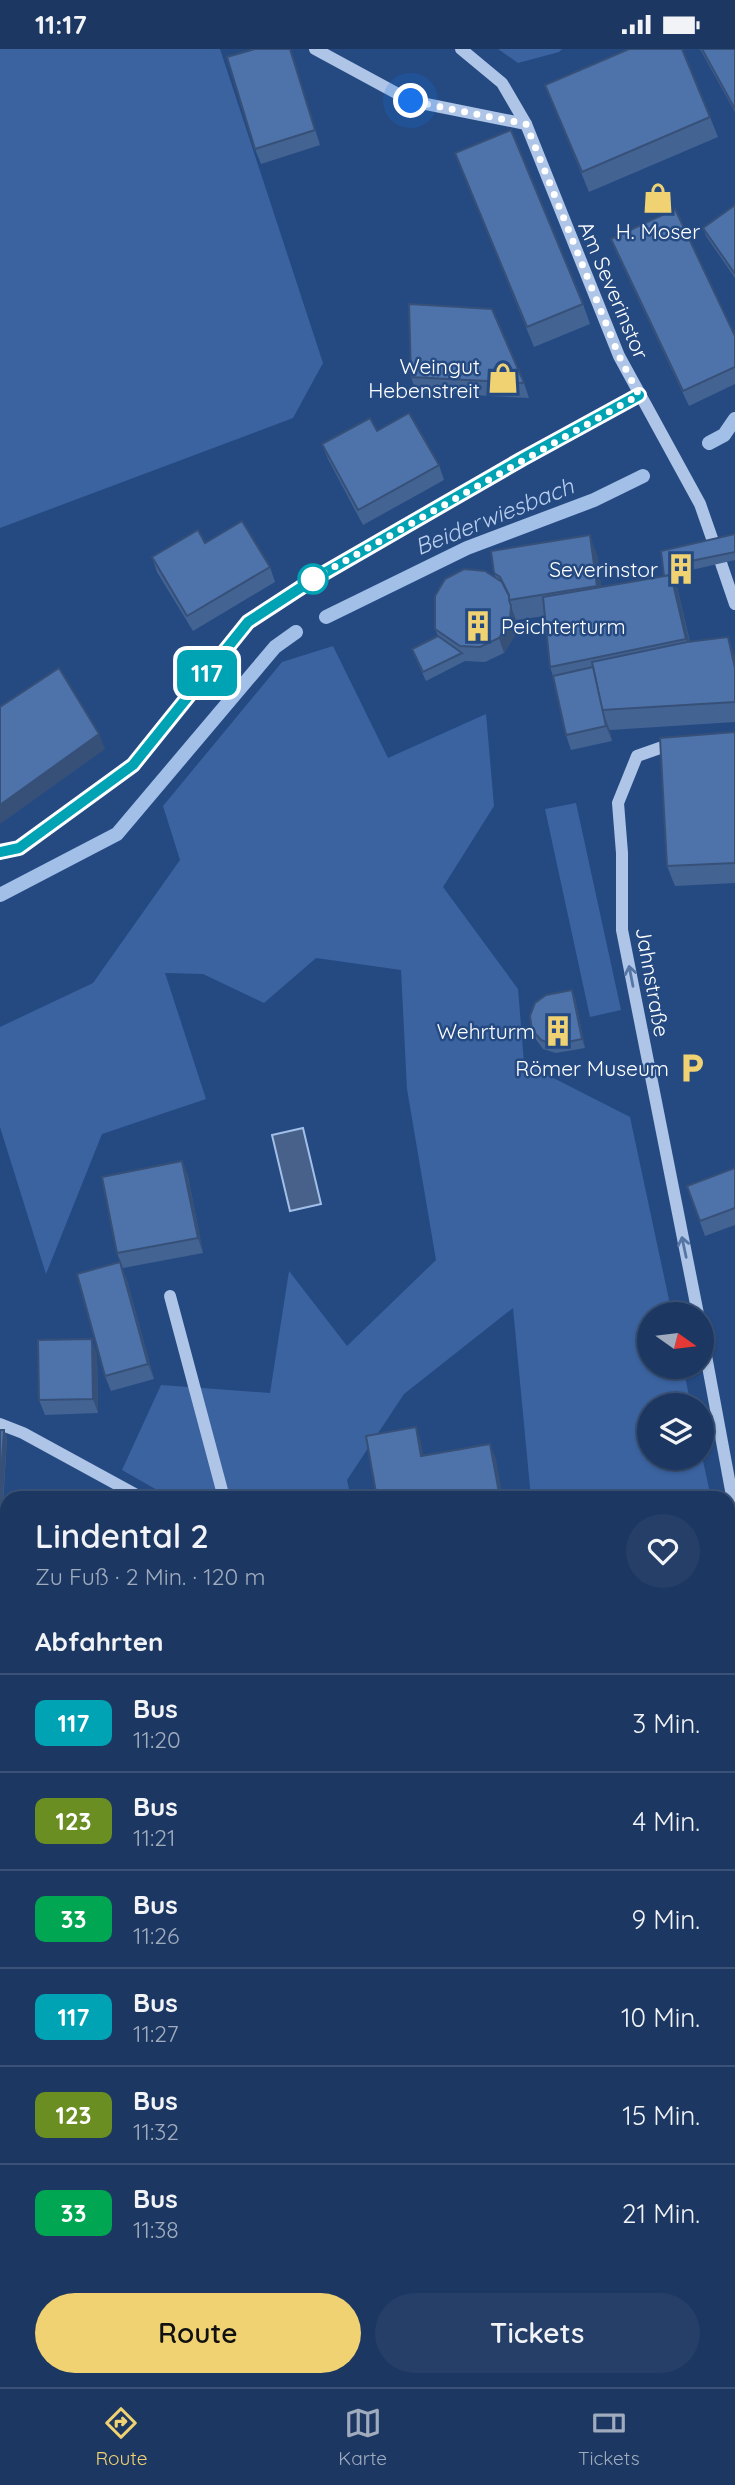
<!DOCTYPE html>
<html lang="de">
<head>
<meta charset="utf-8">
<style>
	body { margin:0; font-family:Quicksand,sans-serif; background:#253f68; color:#f1f3f6; height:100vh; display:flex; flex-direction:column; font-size:26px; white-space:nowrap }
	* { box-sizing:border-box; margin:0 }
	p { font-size:23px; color:#a0acbe }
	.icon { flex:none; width:38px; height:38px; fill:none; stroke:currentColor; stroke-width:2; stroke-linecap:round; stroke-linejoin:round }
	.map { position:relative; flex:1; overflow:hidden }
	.panel { position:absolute; left:0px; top:1442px; width:735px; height:896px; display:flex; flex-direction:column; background:#1c3862; border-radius:21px 21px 0 0; box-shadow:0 2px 5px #0004,0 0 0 2px #3a5277 }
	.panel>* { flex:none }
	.badge { padding:0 14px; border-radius:10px; font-size:24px; line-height:46px }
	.needle { width:46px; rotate:104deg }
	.fabs { position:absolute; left:637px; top:1253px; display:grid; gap:14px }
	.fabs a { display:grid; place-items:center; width:77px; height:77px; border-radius:50%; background:#1c3862; box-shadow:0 2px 5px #0004,0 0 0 2px #3a5277; font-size:35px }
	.you { position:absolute; width:35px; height:35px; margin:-18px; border:5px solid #fff; border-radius:50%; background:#1a73e8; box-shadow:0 0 0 10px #1a73e833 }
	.map>.badge { position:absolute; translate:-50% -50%; box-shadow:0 0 0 4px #fff }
	h2 { padding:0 35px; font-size:26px; line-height:63px }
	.round { display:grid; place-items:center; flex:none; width:74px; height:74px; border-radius:37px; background:#253f68 }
	.head { display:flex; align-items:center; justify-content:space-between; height:119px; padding:0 35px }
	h1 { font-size:33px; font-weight:600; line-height:52px }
	.primary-button { display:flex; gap:14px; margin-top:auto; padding:14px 35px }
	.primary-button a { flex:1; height:80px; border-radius:42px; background:#f0d272; color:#111; font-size:28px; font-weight:600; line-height:80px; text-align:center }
	.primary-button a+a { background:#253f68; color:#f1f3f6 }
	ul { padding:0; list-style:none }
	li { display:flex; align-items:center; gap:21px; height:98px; padding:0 35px; border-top:2px solid #3a5277 }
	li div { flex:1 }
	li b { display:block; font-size:26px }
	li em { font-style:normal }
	li .badge { min-width:77px; font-weight:700; text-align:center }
	.status { display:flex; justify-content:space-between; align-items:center; height:49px; padding:0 35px; background:#1c3862; direction:ltr }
	.status svg { height:19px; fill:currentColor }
	.tab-bar { display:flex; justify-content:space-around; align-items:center; height:98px; border-top:2px solid #3a5277; background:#1c3862; font-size:19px; color:#a0acbe }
	.tab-bar a { display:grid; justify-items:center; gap:4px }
	.tab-bar .current { color:#f0d272 }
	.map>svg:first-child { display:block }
</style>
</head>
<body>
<div class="status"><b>11:17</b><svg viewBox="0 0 49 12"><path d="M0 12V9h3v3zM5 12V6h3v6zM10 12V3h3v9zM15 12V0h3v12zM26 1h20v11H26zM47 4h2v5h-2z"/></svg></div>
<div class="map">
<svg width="735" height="2338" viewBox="0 0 735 2338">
	<rect width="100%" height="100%" fill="#254a82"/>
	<g fill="#3a63a0">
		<path d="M0,0H220L323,314L293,369L0,479Z"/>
		<path d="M498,0H562L559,3L518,14Z"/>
		<path d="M333,597L388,709L486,665L494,757L443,838L518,940L524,1014L630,1068L672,1265H649V1318H683L691,1356H649V1409L702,1407L711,1449H531L513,1259L404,1345L347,1431L351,1449H171L122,1421L161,1336L270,1344L289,1222L347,1297L436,1211L407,1040L401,921L316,909L264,954L203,925L165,924L206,1050L102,1085L46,1225L0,1078V978L93,934L180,811L163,757L282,613Z"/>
		<path d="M576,754L621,961L590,968L545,760Z"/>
		<path d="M728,1531L735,1564V1701L728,1703Z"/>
		<path d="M7,1606V1752L0,1769V1607Z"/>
		<path d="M728,2301L732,2338H551L550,2331H728Z"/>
	</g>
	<path fill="#47618a" stroke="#a2bfe8" stroke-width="2" d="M303,1079L321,1155L290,1162L272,1086Z"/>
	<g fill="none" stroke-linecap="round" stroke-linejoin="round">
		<g stroke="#a2bfe8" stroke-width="14">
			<path d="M709,394L724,386L735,370"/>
			<path d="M326,568L467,499L594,451L643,427"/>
			<path d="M0,846L117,785L275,598L296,583"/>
		</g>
		<g stroke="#aec5e7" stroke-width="12">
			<path d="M315,0L411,52L526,75"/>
			<path d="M461,0L502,34L526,75L619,307L700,455L715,498"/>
			<path d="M721,514L735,555"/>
			<path d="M674,694L637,707L618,754L622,804V881L698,1265"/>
			<path d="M0,803L19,799L133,716L248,573L314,530L522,410L639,346"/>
			<path d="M170,1247L224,1449"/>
			<path d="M702,1285L735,1463"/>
			<path d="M0,1375L23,1384L142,1449"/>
			<path d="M461,2331L463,2338"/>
		</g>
	</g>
	<g fill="#436393">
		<path d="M255,0H290L320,96L261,115L255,100Z"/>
		<path d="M700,0H735V63Z"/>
		<path d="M545,36L710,68L718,88L589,143Z"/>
		<path d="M455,104L583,255L590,275L534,298Z"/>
		<path d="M735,156V229L706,187L703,179Z"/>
		<path d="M611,190L735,287V335L689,357L617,205Z"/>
		<path d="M411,328L524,334L529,349L416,343Z"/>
		<path d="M377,382L439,416L444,431L363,476L328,410L322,395Z"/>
		<path d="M735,485V511L674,525L690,593L735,607V673L610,681L609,679L612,692L571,701L566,686L553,627L550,618L545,567L516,571L515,586L504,604L485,613L465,612L426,632L415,608L412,600L438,587L435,580L496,529L494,524L597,506L601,538L664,527L661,502Z"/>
		<path d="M205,494L270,518L275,533L193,582L157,523L152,508Z"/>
		<path d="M735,683V834L675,837L667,817Z"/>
		<path d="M575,949L585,999L556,1004L543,1000L535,989L532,981Z"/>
		<path d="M182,1112L188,1127L203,1204L123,1219L117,1204Z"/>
		<path d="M735,1119V1176L705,1187L687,1137Z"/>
		<path d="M126,1228L154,1330L111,1342L105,1327Z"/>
		<path d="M97,1305L98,1364L45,1366L39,1351Z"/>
		<path d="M0,1381H4L7,1389L3,1455L7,1456V1572H0Z"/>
	</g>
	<g fill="#375078">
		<path d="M590,486L597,506L604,557L597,537Z"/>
		<path d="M671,516L674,525L694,613L686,590L671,526Z"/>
		<path d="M511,557L516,571L515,586L504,604L499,589Z"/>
		<path d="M728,588L735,607V619Z"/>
		<path d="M603,664L609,679L612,692L606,677Z"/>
		<path d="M99,685L105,700L0,775V756Z"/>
		<path d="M572,941L575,949L585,999L582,990Z"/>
		<path d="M182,1112L188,1127L203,1204L198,1189Z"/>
		<path d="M120,1213L126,1228L154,1330L148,1315Z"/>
		<path d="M92,1290L97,1305L98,1364L93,1350Z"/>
		<path d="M416,1378L421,1393L426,1422L421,1407Z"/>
		<path d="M4,1381L7,1389L2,1462L0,1456V1441Z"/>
		<path d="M490,1395L496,1410L503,1449H500Z"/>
	</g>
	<g fill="#4e73ab" stroke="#375078" stroke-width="2">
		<path d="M255,0H290L315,81L255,100L227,8Z"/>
		<path d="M629,0H682L710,68L582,123L545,36Z"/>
		<path d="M702,0H735V60Z"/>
		<path d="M511,81L583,255L527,278L455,104Z"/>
		<path d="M735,156V225L703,179Z"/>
		<path d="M675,160L735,287V318L683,342L611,190Z"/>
		<path d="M409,255L492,260L524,334L411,328Z"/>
		<path d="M409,364L439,416L358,461L322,395L370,369L377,382Z"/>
		<path d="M242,472L270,518L187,567L152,508L198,481L205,494Z"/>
		<path d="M735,485V503L671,516L676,541L671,526L664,527L661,502Z"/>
		<path d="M590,486L597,537L509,551V546L500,528L494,524L491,502Z"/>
		<path d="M464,520L485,522L502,533L509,547V551L511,557L510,571L499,589L480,598L460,597L435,580V547L445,530Z"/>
		<path d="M671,526L686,590L550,618L543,548Z"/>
		<path d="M438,587L462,604L423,623L412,600Z"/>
		<path d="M728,588L735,619V653L602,661L592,613L687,593Z"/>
		<path d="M593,618L606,677L566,686L553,627Z"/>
		<path d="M59,619L99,685L0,756V658Z"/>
		<path d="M735,683V814L667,817L660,689Z"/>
		<path d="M572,941L582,990L553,996L541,991L532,981L530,967L535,954L546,946Z"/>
		<path d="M182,1112L198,1189L117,1204L102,1128Z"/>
		<path d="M735,1119V1159L700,1172L687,1137Z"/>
		<path d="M120,1213L148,1315L105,1327L77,1225Z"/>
		<path d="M92,1290L93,1350L39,1351L38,1291Z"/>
		<path d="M416,1378L421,1407L490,1395L500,1449H377L366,1387Z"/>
		<path d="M0,1381H4L0,1441Z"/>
		<path d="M0,1455L7,1456V1557H0Z"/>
		<path d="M735,1725V1935L728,1879V1726Z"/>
	</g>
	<defs><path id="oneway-shaft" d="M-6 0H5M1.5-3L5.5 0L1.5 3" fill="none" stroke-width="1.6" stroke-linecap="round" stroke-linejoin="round" transform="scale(1.75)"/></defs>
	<g stroke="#5575a5">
		<use href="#oneway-shaft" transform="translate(631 927) rotate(-101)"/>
		<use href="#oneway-shaft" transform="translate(684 1198) rotate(-102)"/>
	</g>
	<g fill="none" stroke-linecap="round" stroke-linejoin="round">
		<defs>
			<path id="line" d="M0,803L19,799L133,716L248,573L314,530L522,410L639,346"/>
		</defs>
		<use href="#line" stroke="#fff" stroke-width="16"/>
		<use href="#line" stroke="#00a3b4" stroke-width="10"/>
		<path stroke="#fff" stroke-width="7" stroke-dasharray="0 12.6" d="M313,530L639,346L619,307L526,75L411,52"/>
	</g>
	<defs>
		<symbol id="shop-bare" viewBox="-9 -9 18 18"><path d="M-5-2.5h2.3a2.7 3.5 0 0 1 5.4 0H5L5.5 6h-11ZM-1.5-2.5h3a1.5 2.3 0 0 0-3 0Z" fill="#f0d272" stroke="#254a82" stroke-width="2.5" paint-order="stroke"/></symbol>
		<symbol id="building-bare" viewBox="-9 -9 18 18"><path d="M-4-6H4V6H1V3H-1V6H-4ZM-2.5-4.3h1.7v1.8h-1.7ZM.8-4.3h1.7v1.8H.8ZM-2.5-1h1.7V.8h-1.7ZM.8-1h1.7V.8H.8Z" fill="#f0d272" stroke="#254a82" stroke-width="2.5" paint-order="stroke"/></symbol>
		<symbol id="parking-bare" viewBox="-9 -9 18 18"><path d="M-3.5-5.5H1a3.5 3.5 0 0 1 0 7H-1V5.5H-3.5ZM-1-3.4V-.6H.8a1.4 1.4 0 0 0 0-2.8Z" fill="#f0d272" stroke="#254a82" stroke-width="2.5" paint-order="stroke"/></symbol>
	</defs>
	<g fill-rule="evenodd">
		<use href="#shop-bare" x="636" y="127" width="44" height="44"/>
		<use href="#shop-bare" x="481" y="307" width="44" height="44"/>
		<use href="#building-bare" x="659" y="498" width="44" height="44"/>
		<use href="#building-bare" x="456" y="555" width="44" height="44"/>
		<use href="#building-bare" x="536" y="960" width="44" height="44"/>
		<use href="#parking-bare" x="670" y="997" width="44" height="44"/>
	</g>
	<circle fill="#fff" stroke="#00a3b4" stroke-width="3.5" cx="313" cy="530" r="14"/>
	<g text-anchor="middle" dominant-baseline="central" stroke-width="5" stroke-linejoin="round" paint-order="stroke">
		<g font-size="21" fill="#fff" stroke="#254a82" text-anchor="end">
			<text x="658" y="182" text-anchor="middle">H. Moser</text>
			<text x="480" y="317">Weingut<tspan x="480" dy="24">Hebenstreit</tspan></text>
			<text x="658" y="520">Severinstor</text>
			<text x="501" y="577" text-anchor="start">Peichterturm</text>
			<text x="535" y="982">Wehrturm</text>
			<text x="669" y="1019">Römer Museum</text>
		</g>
		<g font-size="21" fill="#fff" stroke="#254a82">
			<text transform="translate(614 241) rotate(67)">Am Severinstor</text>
			<text transform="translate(653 933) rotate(80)">Jahnstraße</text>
		</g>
		<g font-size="23" font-style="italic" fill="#b9cfef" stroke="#254a82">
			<text transform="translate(494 467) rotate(-22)">Beiderwiesbach</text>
		</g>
	</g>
</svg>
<div class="fabs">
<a><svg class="needle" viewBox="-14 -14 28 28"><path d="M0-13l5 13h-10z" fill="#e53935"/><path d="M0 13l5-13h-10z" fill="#a0acbe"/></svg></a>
<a><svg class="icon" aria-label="layers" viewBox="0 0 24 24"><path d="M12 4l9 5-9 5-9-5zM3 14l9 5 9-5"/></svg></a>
</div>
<div class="you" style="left:411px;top:52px"></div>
<b class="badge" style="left:207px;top:624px;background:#00a3b4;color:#fff">117</b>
<section class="panel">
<div class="head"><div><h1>Lindental 2</h1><p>Zu Fuß · 2 Min. · 120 m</p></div><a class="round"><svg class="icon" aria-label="heart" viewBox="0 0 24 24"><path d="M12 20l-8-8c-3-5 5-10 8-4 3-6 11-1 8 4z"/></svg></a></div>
<h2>Abfahrten</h2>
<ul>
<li><span class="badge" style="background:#00a3b4;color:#fff">117</span><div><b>Bus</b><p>11:20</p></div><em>3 Min.</em></li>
<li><span class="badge" style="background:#6b8e23;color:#fff">123</span><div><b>Bus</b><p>11:21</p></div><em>4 Min.</em></li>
<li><span class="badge" style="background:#00a651;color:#fff">33</span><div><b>Bus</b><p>11:26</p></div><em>9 Min.</em></li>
<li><span class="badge" style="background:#00a3b4;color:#fff">117</span><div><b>Bus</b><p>11:27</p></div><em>10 Min.</em></li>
<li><span class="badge" style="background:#6b8e23;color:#fff">123</span><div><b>Bus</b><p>11:32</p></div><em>15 Min.</em></li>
<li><span class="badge" style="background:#00a651;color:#fff">33</span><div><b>Bus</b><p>11:38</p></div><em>21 Min.</em></li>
</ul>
<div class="primary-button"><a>Route</a><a>Tickets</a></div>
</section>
</div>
<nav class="tab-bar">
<a class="current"><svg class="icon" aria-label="directions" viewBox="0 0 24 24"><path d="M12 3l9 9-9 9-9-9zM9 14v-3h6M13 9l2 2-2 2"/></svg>Route</a>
<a><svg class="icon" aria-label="map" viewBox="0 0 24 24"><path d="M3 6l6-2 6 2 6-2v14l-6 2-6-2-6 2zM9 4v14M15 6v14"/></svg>Karte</a>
<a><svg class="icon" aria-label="tickets" viewBox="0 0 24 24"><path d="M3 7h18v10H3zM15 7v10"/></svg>Tickets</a>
</nav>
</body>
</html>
